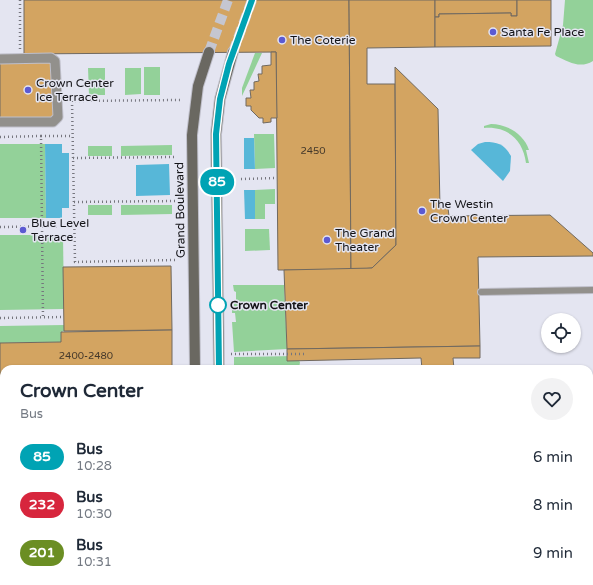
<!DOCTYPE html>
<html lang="en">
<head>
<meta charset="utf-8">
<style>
	body { margin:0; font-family:"Varela Round",sans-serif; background:#f2f2f3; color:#1f2937; height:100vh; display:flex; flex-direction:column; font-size:15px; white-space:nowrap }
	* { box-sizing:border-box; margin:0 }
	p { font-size:13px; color:#747a83 }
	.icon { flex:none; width:22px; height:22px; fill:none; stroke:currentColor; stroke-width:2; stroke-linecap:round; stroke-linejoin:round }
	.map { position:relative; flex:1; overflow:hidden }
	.side { position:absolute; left:0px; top:365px; width:593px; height:220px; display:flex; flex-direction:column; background:#fff; border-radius:12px 12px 0 0; box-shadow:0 1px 3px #0004 }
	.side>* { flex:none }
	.badge { padding:0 8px; border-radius:13px; font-size:14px; line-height:26px }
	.buttons { position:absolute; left:541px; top:313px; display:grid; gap:8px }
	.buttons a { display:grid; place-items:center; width:40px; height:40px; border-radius:50%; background:#fff; box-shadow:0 1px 3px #0004; font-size:20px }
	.map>.badge { position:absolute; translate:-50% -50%; box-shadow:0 0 0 2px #fff }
	.round { display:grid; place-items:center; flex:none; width:42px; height:42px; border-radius:21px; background:#f2f2f3 }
	.headline { display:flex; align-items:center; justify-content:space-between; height:68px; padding:0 20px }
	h1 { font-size:19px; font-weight:800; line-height:30px }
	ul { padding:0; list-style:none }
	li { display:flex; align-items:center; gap:12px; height:48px; padding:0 20px }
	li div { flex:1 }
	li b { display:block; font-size:15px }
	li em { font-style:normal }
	li .badge { min-width:44px; font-weight:700; text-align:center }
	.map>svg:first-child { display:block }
</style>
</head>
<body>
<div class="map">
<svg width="593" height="585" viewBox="0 0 593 585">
	<rect width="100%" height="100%" fill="#e4e5f1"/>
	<g fill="#93d199">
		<path d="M565,0H593V61C580,69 569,62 556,56L555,54L563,25Z"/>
		<path d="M255,53H262L242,96V88Z"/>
		<rect x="144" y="67" width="16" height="28"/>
		<path d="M88,68H105V95H89Z"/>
		<path d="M125,68H141V94L125,95Z"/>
		<path d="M491,124C507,124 524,134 529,150H526L529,163H526C523,140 508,126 484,128V126Z"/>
		<path d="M254,134H274L275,168L255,169Z"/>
		<path d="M0,144H45L46,218H0Z"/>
		<path d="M172,145V155L121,156V146Z"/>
		<rect x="88" y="146" width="24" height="10"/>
		<path d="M275,189V204H265V219H255V190Z"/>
		<rect x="88" y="205" width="24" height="10"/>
		<path d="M121,205H172V214L121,215Z"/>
		<path d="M245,229H269L270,250L245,251Z"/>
		<path d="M0,235H63L64,309L0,310Z"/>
		<path d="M233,285H284L287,349L234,352L232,322H236L235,313H232V308H234V301L236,300V292L234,291Z"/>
		<path d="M64,325V331L61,332V342L0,343V326Z"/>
		<path d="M295,356L300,362L299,369H234V357Z"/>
		<path d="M235,581H578V585H236Z"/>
	</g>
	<g fill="#57b7d8">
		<path d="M254,138L255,169H244V138Z"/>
		<path d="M485,142C498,142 504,144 511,156L510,171L503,181L471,150L478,144Z"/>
		<path d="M45,144H62V153H69V208H62V218H46Z"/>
		<path d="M169,164L170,195L136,196V165Z"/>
		<path d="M244,190H255V219H245Z"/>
	</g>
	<g fill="#d3a461" stroke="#706960">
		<path d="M24,0H349L351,270H278L276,52L24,54Z"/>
		<path d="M349,0H435V47L367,48V84H395L396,245L372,268L351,270Z"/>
		<path d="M435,0H517V16H511V13L439,14V17H435Z"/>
		<path d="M517,0H551V46L435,47V17H439V14L511,13V16H517Z"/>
		<path d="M271,52H276L277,118H271V122L263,123V118H259L251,110V106H246V98H251L250,90H254V82L259,81L258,74H262V66L271,65Z"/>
		<path d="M51,58L56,120L0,122V59Z"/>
		<path d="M395,67L438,109L440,208H448L449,216L550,215L593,253V256L478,257L480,346L287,349L284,270L372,268L396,245Z"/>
		<path d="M171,266L172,330L64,331L63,267Z"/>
		<path d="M172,330V369H4V400H0V343L61,342V332Z"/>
		<path d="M480,346V358H453L454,369H422L421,358L287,361V349Z"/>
		<rect x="78" y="581" width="93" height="4"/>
	</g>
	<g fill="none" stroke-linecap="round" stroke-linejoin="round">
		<g stroke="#c5c6d0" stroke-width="10" stroke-dasharray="10 5" stroke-linecap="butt">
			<path d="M209,52L228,0"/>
			<path d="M233,52L252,0"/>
		</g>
		<defs>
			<g id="service">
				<path d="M481,292L593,290"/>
				<path d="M1,400L2,436"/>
			</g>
			<path id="pedestrian" d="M0,59L51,58L55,61L58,117L53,122H0"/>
			<path id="tertiary" d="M2,436L4,585"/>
			<g id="secondary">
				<path d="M195,369L192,135L198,86L209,52"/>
				<path d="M219,369L216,134L220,99L233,52"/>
				<path d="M589,425L593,424"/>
				<path d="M0,436H4"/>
				<path d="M589,458L593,457"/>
				<path d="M0,487H4"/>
				<path d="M0,525L2,528"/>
				<path d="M204,581V585"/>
			</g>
		</defs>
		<use href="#service" stroke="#bfbfca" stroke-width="8"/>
		<use href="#pedestrian" stroke="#bfbfca" stroke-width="11"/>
		<use href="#tertiary" stroke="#bfbfca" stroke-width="12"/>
		<use href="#secondary" stroke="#bfbfca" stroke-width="12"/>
		<g stroke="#75757d" stroke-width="2.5" stroke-dasharray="1 3" stroke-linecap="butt">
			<path d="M20,0V49"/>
			<path d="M41,136H73"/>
			<path d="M0,137L41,136L43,318"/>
			<path d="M73,158L176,157"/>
			<path d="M241,179L277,178"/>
			<path d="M74,202L176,201"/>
			<path d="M0,227L74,226"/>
			<path d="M175,260L75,262L72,101L180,100"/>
			<path d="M0,318L64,317"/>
			<path d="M231,354H305"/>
			<path d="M58,581V585"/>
			<path d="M284,581L288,585"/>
			<path d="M309,581L313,585"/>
			<path d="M438,581L449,585"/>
			<path d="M447,584L453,581"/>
			<path d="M431,585L436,581"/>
		</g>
		<use href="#service" stroke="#92908c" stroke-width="6"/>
		<use href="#pedestrian" stroke="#92908c" stroke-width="9"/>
		<use href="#tertiary" stroke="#92908c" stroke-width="10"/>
		<use href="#secondary" stroke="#6a6861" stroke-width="10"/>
	</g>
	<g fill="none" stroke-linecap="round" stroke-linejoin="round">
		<defs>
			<path id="line" d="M219,369L216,134L220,99L229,64L252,0"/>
		</defs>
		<use href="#line" stroke="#fff" stroke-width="9"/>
		<use href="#line" stroke="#00a3b4" stroke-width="6"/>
	</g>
	<g fill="#5c5ad2" stroke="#e4e5f1" stroke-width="1.5">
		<circle cx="493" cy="32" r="4"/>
		<circle cx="282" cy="40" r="4"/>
		<circle cx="28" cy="90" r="4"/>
		<circle cx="422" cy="211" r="4"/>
		<circle cx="23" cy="230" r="4"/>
		<circle cx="327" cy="240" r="4"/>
	</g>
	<circle fill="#fff" stroke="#00a3b4" stroke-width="2" cx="218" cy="305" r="8"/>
	<g text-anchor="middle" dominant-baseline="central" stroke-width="3" stroke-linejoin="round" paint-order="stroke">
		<g font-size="10" fill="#44382a">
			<text x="313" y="151">2450</text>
			<text x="86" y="356">2400-2480</text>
		</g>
		<g font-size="12" fill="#141418" stroke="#e4e5f1" text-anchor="start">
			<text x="501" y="32">Santa Fe Place</text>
			<text x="290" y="40">The Coterie</text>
			<text x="36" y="83">Crown Center<tspan x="36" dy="14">Ice Terrace</tspan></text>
			<text x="430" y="204">The Westin<tspan x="430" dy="14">Crown Center</tspan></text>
			<text x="31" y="223">Blue Level<tspan x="31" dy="14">Terrace</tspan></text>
			<text x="335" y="233">The Grand<tspan x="335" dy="14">Theater</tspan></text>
		</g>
		<g font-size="12" fill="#141418" stroke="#e4e5f1">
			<text transform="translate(180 210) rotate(-91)">Grand Boulevard</text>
		</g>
		<g font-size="12" font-weight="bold" fill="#141418" stroke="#e4e5f1" text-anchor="start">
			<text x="230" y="305">Crown Center</text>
		</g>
	</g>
</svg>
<div class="buttons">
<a><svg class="icon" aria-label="locate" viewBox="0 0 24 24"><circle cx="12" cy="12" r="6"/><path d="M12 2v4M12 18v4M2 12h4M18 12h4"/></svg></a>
</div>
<b class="badge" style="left:217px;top:182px;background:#00a3b4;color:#fff">85</b>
<section class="side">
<div class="headline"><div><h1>Crown Center</h1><p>Bus</p></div><a class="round"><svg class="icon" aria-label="heart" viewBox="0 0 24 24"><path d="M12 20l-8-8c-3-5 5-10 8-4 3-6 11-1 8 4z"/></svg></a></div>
<ul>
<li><span class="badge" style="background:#00a3b4;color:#fff">85</span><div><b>Bus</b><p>10:28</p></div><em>6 min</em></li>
<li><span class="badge" style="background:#d7263d;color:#fff">232</span><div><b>Bus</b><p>10:30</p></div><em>8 min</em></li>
<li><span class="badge" style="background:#6b8e23;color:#fff">201</span><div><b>Bus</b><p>10:31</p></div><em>9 min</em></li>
</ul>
</section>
</div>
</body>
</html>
